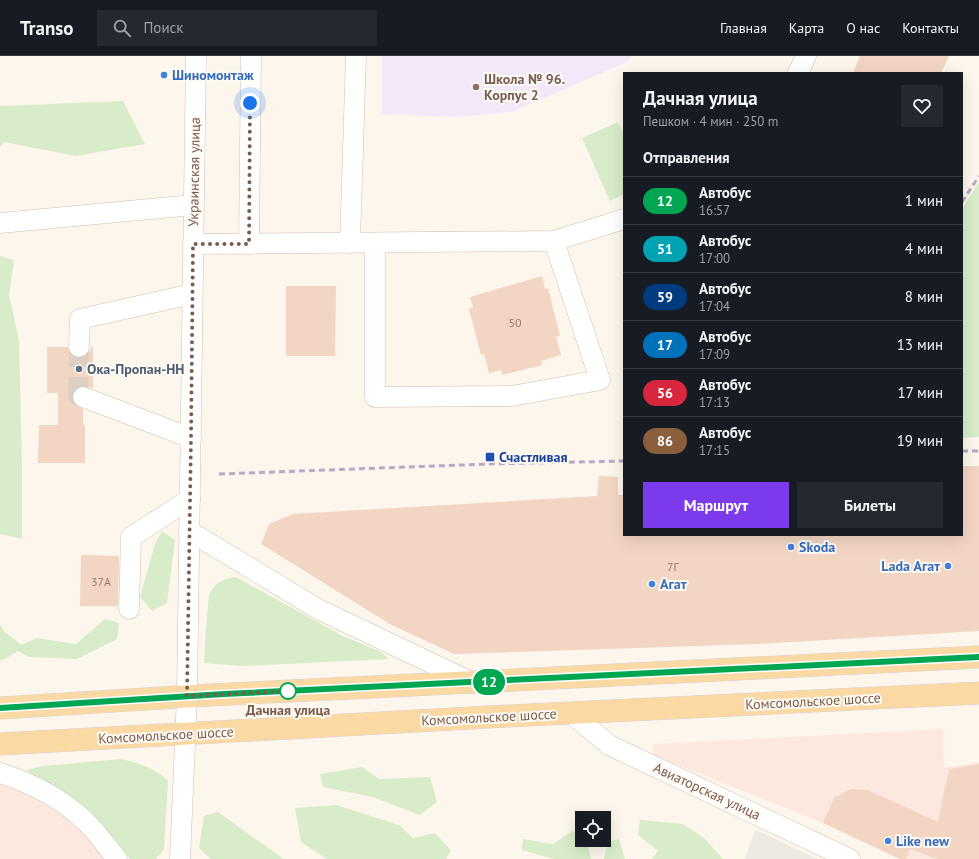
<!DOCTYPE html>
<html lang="ru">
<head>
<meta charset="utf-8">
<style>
	body { margin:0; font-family:"PT Sans",sans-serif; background:#242831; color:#f1f3f6; height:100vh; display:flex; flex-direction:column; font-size:15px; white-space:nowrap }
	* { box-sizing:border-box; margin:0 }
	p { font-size:13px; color:#9ea1a6 }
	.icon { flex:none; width:22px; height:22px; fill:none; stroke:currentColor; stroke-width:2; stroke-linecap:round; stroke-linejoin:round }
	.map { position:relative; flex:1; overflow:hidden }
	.panel { position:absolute; left:623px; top:16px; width:340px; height:464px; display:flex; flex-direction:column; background:#171b24; border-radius:0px; box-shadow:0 4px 16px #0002 }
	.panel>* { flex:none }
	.badge { padding:0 8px; border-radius:13px; font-size:14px; line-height:26px }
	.fabs { position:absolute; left:575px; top:755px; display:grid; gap:8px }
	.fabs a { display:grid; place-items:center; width:36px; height:36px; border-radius:0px; background:#171b24; box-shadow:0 4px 16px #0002; font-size:20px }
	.you { position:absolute; width:20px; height:20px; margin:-10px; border:3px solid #fff; border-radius:50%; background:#1a73e8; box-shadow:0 0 0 6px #1a73e833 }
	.map>.badge { position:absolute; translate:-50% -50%; box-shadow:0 0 0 2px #fff }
	h2 { padding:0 20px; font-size:15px; line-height:36px }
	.round { display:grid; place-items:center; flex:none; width:42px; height:42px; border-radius:0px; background:#242831 }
	.head { display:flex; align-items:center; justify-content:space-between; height:68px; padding:0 20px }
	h1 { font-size:19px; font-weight:800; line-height:30px }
	.primary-button { display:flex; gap:8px; margin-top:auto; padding:8px 20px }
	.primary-button a { flex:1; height:46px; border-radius:0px; background:#7c3aed; color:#fff; font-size:16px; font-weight:800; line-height:46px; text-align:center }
	.primary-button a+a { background:#242831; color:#f1f3f6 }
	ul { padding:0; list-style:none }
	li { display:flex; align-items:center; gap:12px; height:48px; padding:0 20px; border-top:1px solid #363941 }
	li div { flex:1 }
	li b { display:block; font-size:15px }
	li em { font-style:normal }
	li .badge { min-width:44px; font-weight:700; text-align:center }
	header { display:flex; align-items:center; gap:24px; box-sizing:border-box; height:56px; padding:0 20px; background:#171b24; border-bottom:1px solid #363941 }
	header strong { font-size:19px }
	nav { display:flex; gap:22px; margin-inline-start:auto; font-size:14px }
	.search { width:280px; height:36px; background:#242831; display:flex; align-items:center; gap:10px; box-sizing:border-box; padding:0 14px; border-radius:0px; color:#9ea1a6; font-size:15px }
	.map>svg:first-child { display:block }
</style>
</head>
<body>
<header>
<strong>Transo</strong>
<div class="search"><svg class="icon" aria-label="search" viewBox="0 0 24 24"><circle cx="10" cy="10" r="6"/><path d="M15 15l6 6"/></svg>Поиск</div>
<nav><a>Главная</a><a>Карта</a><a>О нас</a><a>Контакты</a></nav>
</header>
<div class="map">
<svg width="979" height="803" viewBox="0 0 979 803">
	<rect width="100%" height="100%" fill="#fdf6ec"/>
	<g fill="#fde8e0">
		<path d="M943,673L944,712L979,706V803H900L823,767L653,699L654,688Z"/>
		<path d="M0,726L10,729L61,754L80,770L106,803H0Z"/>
	</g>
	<path fill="#efe9e4" d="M755,774H756L817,803H745Z"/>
	<path fill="#f3e8fa" d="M382,0H631L627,6L512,56L453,61L382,58Z"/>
	<g fill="#d8ecc9">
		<path d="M123,45L145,88L76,100L4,86L0,91V50Z"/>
		<path d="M618,66L624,78V138L610,145L582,82Z"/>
		<path d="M979,126V381L962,382V153Z"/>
		<path d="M0,200L14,204L9,239L19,284L22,409V483L0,478Z"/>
		<path d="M162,475L175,484L167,547L152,555L140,541L155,488Z"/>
		<path d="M236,521L343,580L381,596L389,603L243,610L204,607L206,571L209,539C215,526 223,523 236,521Z"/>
		<path d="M105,563L119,567L117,583L77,603L29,601L18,595L5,603L0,604V569L5,576L21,589L37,582L76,588Z"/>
		<path d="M121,703C139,707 156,712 168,725L164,793L156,803H130C114,783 94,755 71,741C56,731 41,727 27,714L42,710Z"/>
		<path d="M362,711L379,723L430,721L437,746L420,759L373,741L323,731L320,718Z"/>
		<path d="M336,749L399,769L413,782L435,777L451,795L446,803H327L301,786L295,752Z"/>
		<path d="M218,756L281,801L283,803H211L199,792L204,760Z"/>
		<path d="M640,764L683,768L705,783L723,803H652L658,795L638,779Z"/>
		<path d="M572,775L582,778V784H586L591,803H553L522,794L523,783L553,788Z"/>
		<path d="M619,783L625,803H604L608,786Z"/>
	</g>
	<g fill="#f3d5c3">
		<path d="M860,0H949L941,17H853Z"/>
		<path d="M542,220L545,233L548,232L560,280L556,281L561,299L541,305L542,309L502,319L501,314L489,317L484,298L481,299L469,253L473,251L470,241Z"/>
		<path d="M286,230H336L335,300H286Z"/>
		<path d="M47,291H68L69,296L73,300L79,302L85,301L89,297L91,291H93V332L82,330L76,332L72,337V342L74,349L83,353V369H85V407H38L39,369H58V337H47Z"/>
		<path d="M962,410H979V575L757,588L454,598L390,568L261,488L269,468L293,458L597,440L599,420L618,421V439H624V479H962Z"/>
		<path d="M81,499L119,500L118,550H80Z"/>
		<path d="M979,708V803H937L910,793L906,803H900L823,767L834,742L851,733L868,734L938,766L945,730L950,713Z"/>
	</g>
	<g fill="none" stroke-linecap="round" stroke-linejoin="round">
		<path stroke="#dcd0c4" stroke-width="20" stroke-dasharray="20 10" stroke-linecap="butt" d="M79,291L78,340L83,341"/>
		<defs>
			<g id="minor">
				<path d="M798,17L806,0"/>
				<path d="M0,167L193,149"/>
				<path d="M350,187L356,0"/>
				<path d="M375,187V341L512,340L600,324L554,185"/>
				<path d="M193,188L554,185L624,163"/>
				<path d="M249,188L251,0"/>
				<path d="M79,291L80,263L192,238"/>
				<path d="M83,341L191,382"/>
				<path d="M189,475L318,553L473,627"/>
				<path d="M129,553L131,481L190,443"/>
				<path d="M571,657L609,689L850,803"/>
				<path d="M0,717C31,727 61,742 85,765C97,776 107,791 117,803"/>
				<path d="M180,803L187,640L196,0"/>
			</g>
			<g id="major">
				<path d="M0,652L210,639L979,601"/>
				<path d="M0,688L506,660L979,637"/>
			</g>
		</defs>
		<use href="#minor" stroke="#d1beb0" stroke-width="21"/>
		<use href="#major" stroke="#dad1cd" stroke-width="23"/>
		<use href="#minor" stroke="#fff" stroke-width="20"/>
		<use href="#major" stroke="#fbd9a5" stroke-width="22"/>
		<g stroke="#b9a8c9" stroke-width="3" stroke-dasharray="6 4" stroke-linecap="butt">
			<path d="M962,146L979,120"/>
			<path d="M962,395H979"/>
			<path d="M219,418L489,408L624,405"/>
		</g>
	</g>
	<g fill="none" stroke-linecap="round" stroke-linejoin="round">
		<defs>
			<path id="line" d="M0,652L224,638L979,601"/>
		</defs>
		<use href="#line" stroke="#fff" stroke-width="9"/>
		<use href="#line" stroke="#00a651" stroke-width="6"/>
		<path stroke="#7a5c4d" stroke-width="4" stroke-dasharray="0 7.2" d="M250,47L249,188H193L191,382L187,640L288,635"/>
	</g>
	<g fill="#3f7fe0" stroke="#fffaf3" stroke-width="1.5">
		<circle cx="164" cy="19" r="4"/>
		<circle cx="791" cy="491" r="4"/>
		<circle cx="948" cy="510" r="4"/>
		<circle cx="652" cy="528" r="4"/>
		<circle cx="888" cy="785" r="4"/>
	</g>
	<circle fill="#8d6e63" stroke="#fffaf3" stroke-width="1.5" cx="476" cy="31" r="4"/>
	<circle fill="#5c6f8a" stroke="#fffaf3" stroke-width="1.5" cx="79" cy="313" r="4"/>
	<rect fill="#1a4fb4" stroke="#fffaf3" stroke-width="1.5" x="485" y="396" width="10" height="10" rx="2"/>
	<circle fill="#fff" stroke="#00a651" stroke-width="2" cx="288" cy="635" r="8"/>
	<g text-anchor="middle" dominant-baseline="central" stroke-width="4" stroke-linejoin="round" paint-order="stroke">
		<g font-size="12" fill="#987a6a">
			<text x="515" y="266">50</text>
			<text x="673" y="510">7Г</text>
			<text x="101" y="525">37А</text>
		</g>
		<g font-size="14" font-weight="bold" fill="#366cbe" stroke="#fffaf3" text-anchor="start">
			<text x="172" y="19">Шиномонтаж</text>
			<text x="799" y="491">Skoda</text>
			<text x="940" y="510" text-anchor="end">Lada Агат</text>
			<text x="660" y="528">Агат</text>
			<text x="896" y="785">Like new</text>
		</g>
		<g font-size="14" font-weight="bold" fill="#785e54" stroke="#fffaf3" text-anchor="start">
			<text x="484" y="23">Школа № 96.<tspan x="484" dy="16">Корпус 2</tspan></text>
		</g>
		<g font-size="14" fill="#7a5c4d" stroke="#fffaf3">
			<text transform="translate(194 116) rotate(-89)">Украинская улица</text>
			<text transform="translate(813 645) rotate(-3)">Комсомольское шоссе</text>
			<text transform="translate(489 661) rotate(-3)">Комсомольское шоссе</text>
			<text transform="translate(166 679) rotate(-3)">Комсомольское шоссе</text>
			<text transform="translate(707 735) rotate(25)">Авиаторская улица</text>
		</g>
		<g font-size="14" font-weight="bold" fill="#4e5e75" stroke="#fffaf3" text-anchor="start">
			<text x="87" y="313">Ока-Пропан-НН</text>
		</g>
		<g font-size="14" font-weight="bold" fill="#164399" stroke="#fffaf3" text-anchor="start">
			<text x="499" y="401">Счастливая</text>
		</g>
		<g font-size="14" font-weight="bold" fill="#7a5c4d" stroke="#fffaf3">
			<text x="288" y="654">Дачная улица</text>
		</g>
	</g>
</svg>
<div class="fabs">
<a><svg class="icon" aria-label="locate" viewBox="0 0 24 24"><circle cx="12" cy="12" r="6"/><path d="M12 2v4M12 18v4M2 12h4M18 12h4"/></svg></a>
</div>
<div class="you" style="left:250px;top:47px"></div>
<b class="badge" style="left:489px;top:626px;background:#00a651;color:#fff">12</b>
<section class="panel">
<div class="head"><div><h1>Дачная улица</h1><p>Пешком · 4 мин · 250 m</p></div><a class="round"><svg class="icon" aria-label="heart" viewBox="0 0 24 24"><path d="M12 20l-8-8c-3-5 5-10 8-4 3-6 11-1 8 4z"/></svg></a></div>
<h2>Отправления</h2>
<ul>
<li><span class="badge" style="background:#00a651;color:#fff">12</span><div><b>Автобус</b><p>16:57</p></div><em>1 мин</em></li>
<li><span class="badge" style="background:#00a3b4;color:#fff">51</span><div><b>Автобус</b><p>17:00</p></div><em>4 мин</em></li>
<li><span class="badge" style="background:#003b80;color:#fff">59</span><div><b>Автобус</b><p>17:04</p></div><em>8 мин</em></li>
<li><span class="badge" style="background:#0072bc;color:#fff">17</span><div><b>Автобус</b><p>17:09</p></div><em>13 мин</em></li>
<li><span class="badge" style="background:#d7263d;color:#fff">56</span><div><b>Автобус</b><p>17:13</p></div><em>17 мин</em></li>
<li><span class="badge" style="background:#8b5e3c;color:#fff">86</span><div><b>Автобус</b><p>17:15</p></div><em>19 мин</em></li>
</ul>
<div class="primary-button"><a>Маршрут</a><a>Билеты</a></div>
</section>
</div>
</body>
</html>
